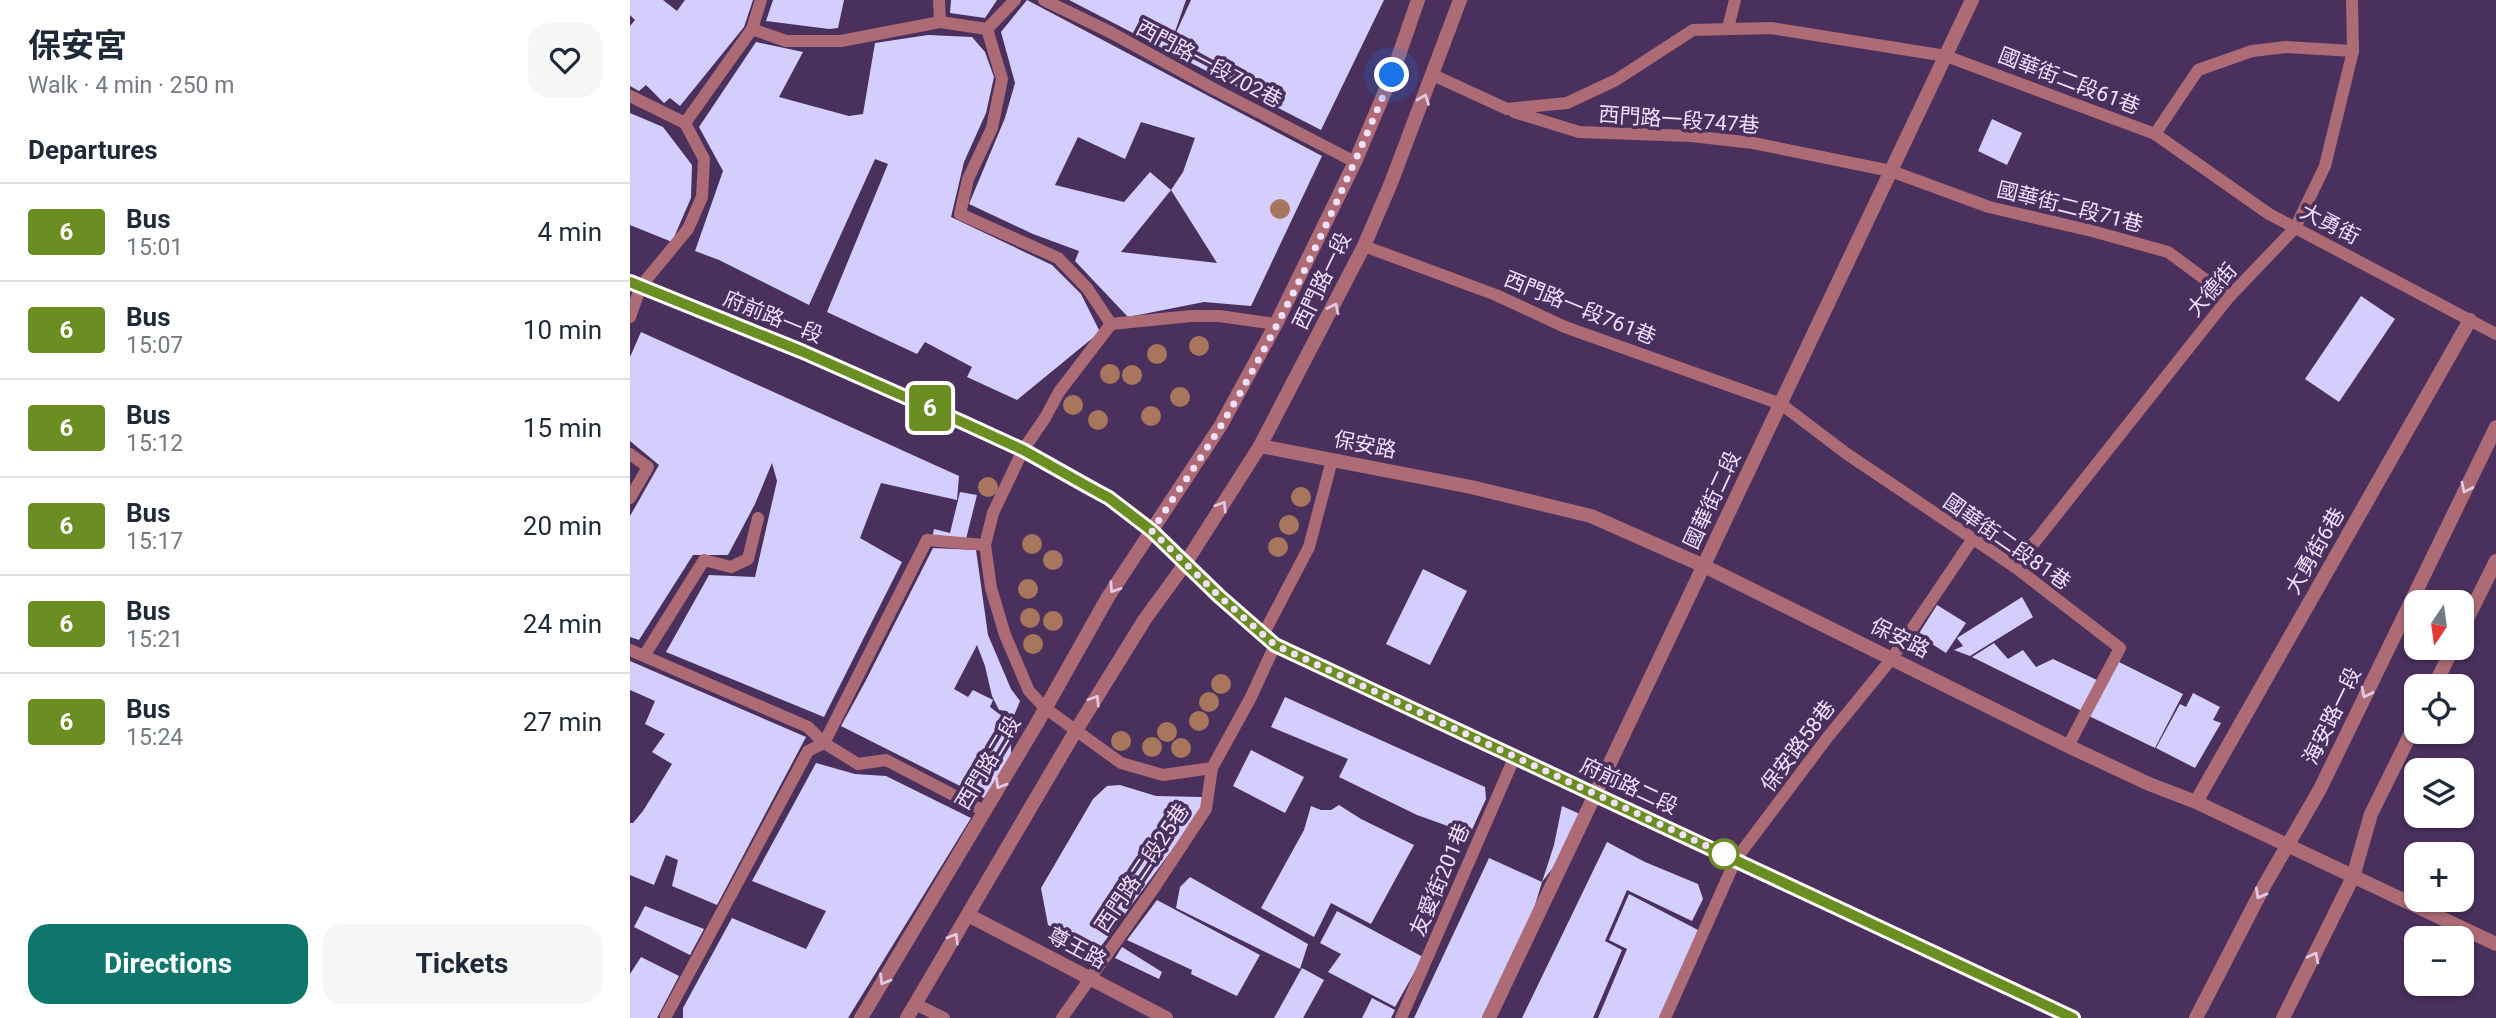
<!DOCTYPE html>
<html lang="en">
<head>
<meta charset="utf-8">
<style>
	body { margin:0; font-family:Roboto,"Noto Sans TC",sans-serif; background:#f6f6f7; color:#1f2937; height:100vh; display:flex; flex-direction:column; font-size:26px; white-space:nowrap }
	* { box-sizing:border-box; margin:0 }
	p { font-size:23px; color:#747a83 }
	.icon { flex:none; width:38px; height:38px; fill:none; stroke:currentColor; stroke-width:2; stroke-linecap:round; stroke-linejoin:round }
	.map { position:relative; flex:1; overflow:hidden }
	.details { display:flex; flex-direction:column; background:#fff; width:630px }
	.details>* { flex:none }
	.badge { padding:0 14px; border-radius:5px; font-size:24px; line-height:46px }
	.needle { width:46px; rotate:193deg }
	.controls { position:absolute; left:1774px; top:590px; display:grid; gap:14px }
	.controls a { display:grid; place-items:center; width:70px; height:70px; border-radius:14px; background:#fff; box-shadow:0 2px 5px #0004; font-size:35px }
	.you { position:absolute; width:35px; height:35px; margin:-18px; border:5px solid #fff; border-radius:50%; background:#1a73e8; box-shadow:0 0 0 10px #1a73e833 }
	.map>.badge { position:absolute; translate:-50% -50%; box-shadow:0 0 0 4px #fff }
	h2 { padding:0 28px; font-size:26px; line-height:63px }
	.round { display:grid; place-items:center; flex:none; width:74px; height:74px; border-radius:21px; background:#f6f6f7 }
	.headline { display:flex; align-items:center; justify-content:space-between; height:119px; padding:0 28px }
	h1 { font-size:33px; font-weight:700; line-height:52px }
	.cta { display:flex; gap:14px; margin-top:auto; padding:14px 28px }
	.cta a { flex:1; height:80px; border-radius:21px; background:#0f766e; color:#fff; font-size:28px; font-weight:700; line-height:80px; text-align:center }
	.cta a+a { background:#f6f6f7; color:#1f2937 }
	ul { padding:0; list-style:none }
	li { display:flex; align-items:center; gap:21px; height:98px; padding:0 28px; border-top:2px solid #e0e1e3 }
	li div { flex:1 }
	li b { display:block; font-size:26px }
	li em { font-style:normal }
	li .badge { min-width:77px; font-weight:700; text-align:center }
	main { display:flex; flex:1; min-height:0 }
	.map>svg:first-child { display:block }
</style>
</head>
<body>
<main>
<section class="details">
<div class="headline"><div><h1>保安宮</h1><p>Walk · 4 min · 250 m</p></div><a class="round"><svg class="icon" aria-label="heart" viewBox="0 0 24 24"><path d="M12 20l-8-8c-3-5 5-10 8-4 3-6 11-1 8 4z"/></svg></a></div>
<h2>Departures</h2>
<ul>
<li><span class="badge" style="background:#6b8e23;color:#fff">6</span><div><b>Bus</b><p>15:01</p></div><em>4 min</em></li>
<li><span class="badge" style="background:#6b8e23;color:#fff">6</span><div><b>Bus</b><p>15:07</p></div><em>10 min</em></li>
<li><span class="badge" style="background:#6b8e23;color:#fff">6</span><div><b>Bus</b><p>15:12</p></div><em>15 min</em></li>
<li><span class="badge" style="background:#6b8e23;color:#fff">6</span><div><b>Bus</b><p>15:17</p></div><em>20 min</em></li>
<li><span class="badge" style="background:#6b8e23;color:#fff">6</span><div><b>Bus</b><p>15:21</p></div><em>24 min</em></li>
<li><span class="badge" style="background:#6b8e23;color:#fff">6</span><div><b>Bus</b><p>15:24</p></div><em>27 min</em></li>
</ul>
<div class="cta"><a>Directions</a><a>Tickets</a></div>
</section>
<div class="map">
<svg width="1866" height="1018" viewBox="0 0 1866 1018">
	<rect width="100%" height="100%" fill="#4a305d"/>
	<g fill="#d3cefd" fill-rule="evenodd">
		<path d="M0,0H33L47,11L55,0H123L114,27L50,106L40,98L34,103L16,85L9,91L0,86V26L5,20L0,15Z"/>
		<path d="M143,0H214L208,28L199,29L136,21Z"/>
		<path d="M321,0H367L355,18L320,13Z"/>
		<path d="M397,0L692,156L621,306L574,302L498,317L445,261L449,251L403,234L339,204L375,118L385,83L371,32ZM511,122L565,138L553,172L541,190L587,263L491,252L541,190L520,172L494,202L425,185L448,137L495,159Z"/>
		<path d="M439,0H556L540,46L561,0H754L691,130Z"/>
		<path d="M298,35L342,37L355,52L364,77L356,113L334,162L321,217L422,265L451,294L470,332L387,400L337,377L342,367L295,342L287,354L197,312L258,164L245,159L179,305L89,260L65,251L93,171L69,127L126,42L173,52L149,97L219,116L233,114L245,43Z"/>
		<path d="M0,113L33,127L62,165L61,198L42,242L0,225Z"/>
		<path d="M1362,119L1392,133L1377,165L1348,151Z"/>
		<path d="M1731,296L1765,319L1709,402L1675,379Z"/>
		<path d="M11,332L329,476L327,500L251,483L230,538L272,562L194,717L36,652L79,575L125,577L147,481L142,463L125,504L98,555H63L9,640L0,637V516L29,465L0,441V357Z"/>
		<path d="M330,492L347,495L334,547L301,543L304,529L320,533Z"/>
		<path d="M303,548L346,550L358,635L381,689L390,701L383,718L377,711L369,710L362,696L355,666L347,645L324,689L338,697L343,690L363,700L360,707L372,716L379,732L381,746V755L354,798L211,726L235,682Z"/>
		<path d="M793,569L837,591L800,665L756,644Z"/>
		<path d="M1392,597L1403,617L1340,656L1324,650L1333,646L1327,638Z"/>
		<path d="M1307,605L1336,623L1316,653L1288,635Z"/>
		<path d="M1364,643L1378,659L1393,650L1406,667L1423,659L1469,681L1452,711L1342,657Z"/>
		<path d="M0,661L176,737L87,905L42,886L48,860L36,855L24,885L0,875V823H3L13,811L42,764L22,752L35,734L15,724L25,701L0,690Z"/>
		<path d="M1487,661L1553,694L1525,748L1459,716Z"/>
		<path d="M1563,693L1590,707L1583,720L1591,723L1565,768L1526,748L1550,704L1556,707Z"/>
		<path d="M655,697L855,787L856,799L840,834L787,815L709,777L718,759L641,727Z"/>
		<path d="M621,750L674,777L655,813L603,786Z"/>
		<path d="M186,763L225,774L256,776L341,818L218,1018H53V1008L102,918L176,949L196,911L122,881Z"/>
		<path d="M490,785L526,796L572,797L570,812L469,949L418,925L411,888L463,799L477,786Z"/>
		<path d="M709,805L731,819L784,845L741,924L701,903L684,937L631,908L674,830L681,806L691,810H701Z"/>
		<path d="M932,806L952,815L936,851L912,882L924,845Z"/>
		<path d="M977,842L1015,862L1068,884L1073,899L1062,921L997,890L975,941L992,950L963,1018H892Z"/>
		<path d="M859,858L912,882L903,912L855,1018H784Z"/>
		<path d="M560,877L678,944L670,969L546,908L550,887Z"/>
		<path d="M999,894L1068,930L1032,1018H968L997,949L979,940Z"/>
		<path d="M527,900L630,955L607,996L561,974L562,970L497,940Z"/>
		<path d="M15,906L74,929L60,955L4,927Z"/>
		<path d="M707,911L793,957L765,1007L698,972L711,954L690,943Z"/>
		<path d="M492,947L532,972L529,979L485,958Z"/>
		<path d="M11,957L49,976L27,1018H0V974Z"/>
		<path d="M672,968L694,980L673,1018H644Z"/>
		<path d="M742,998L765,1010L761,1018H732Z"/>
	</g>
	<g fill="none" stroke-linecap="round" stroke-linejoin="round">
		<g stroke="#ad6b75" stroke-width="12">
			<path d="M309,0L310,22"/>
			<path d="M414,0L480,32L582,88L725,162"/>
			<path d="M1098,28L1105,0"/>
			<path d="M122,29L156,41H211L310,22L357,29L385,0"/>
			<path d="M357,29L372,79L362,128L338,179L330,214L428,258L457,288L481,324"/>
			<path d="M803,75L877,109L937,103L986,80L1063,30L1141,28L1316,56L1525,134L1568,70L1622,51L1656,47L1723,51"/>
			<path d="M0,96L55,123"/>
			<path d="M884,112L949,132L1061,136L1123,143L1261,171L1359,207L1462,231L1538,252L1599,297"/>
			<path d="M1525,134L1639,214L1866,334"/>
			<path d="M734,246L866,295L935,327L1151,404L1217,454L1385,567L1490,648L1438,746"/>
			<path d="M0,317L11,286L58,229L72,197L74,159L55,123L122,29L131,0"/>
			<path d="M0,454L18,467L0,498"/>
			<path d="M1385,567L1599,297L1665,228L1695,166L1723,51L1722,0"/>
			<path d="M633,635L679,547L702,460"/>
			<path d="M645,645L621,697L582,768L533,775L491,763L415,708L399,691L375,635L361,588L355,545L363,513L393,450L415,418L429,392L481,324L561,316H589L646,324"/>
			<path d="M0,650L178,727L194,743L228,764L256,760L354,811"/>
			<path d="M14,656L74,560L101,567L118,559L128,518"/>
			<path d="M285,1004L314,1018"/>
			<path d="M36,1018V1016L178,751L194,743L297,540L355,545"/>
			<path d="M432,1018L524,888L576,809L582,768"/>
			<path d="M771,1018L885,756"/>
			<path d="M1035,1018L1106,859L1197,738L1263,657L1342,540"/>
		</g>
		<g stroke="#ad6b75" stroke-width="14">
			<path d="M630,446L841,487L961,516L1074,566L1438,746L1519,784L1566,802L1866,944"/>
			<path d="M1566,802L1840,320"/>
			<path d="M338,915L536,1018"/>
			<path d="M859,1018L1342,0"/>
		</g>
		<g stroke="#ad6b75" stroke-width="14">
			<path d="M1832,629L1866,561"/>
			<path d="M1804,686L1823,648"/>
			<path d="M231,1018L406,725L478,597L591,425L646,324L725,162L762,75L788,0"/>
			<path d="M277,1018L445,732L515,619L555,564L630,446L734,246L761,183L830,0"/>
			<path d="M1566,1018L1634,886L1690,789L1866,427"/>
			<path d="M1653,1018L1723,877L1741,814L1787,721"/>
		</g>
		<path stroke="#eb8294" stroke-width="14" d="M0,282L171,351L332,422L393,450L479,498L522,531L589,596L645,645L1444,1018"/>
	</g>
	<g fill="#a8765c">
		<circle cx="650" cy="209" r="10"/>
		<circle cx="569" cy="346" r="10"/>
		<circle cx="527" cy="354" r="10"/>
		<circle cx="480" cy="374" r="10"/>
		<circle cx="502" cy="375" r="10"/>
		<circle cx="550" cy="397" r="10"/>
		<circle cx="443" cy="405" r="10"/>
		<circle cx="521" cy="416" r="10"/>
		<circle cx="468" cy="420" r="10"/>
		<circle cx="358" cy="487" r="10"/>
		<circle cx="671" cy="497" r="10"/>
		<circle cx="659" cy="525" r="10"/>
		<circle cx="402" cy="544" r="10"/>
		<circle cx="648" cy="547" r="10"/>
		<circle cx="423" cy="560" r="10"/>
		<circle cx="398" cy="589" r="10"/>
		<circle cx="400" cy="618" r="10"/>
		<circle cx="423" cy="621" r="10"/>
		<circle cx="403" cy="644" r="10"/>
		<circle cx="591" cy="684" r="10"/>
		<circle cx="579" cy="702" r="10"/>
		<circle cx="569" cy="721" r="10"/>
		<circle cx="537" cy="732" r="10"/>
		<circle cx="491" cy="741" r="10"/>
		<circle cx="522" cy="747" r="10"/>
		<circle cx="551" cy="748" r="10"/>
	</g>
	<defs><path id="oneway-chevron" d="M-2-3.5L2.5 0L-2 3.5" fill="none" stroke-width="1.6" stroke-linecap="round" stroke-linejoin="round" transform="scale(1.75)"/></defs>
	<g stroke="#e2c9e1">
		<use href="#oneway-chevron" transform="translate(794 99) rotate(-69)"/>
		<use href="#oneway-chevron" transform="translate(704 308) rotate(-64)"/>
		<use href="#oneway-chevron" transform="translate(1836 488) rotate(116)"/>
		<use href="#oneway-chevron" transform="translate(592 506) rotate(-58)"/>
		<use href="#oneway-chevron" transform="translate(484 588) rotate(124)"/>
		<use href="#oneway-chevron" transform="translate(1736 693) rotate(116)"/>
		<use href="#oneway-chevron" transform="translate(465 700) rotate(-58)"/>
		<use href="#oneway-chevron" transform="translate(370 784) rotate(121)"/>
		<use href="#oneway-chevron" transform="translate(1630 894) rotate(119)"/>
		<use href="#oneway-chevron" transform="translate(324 938) rotate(-59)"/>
		<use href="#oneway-chevron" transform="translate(1684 957) rotate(-63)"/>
		<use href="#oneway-chevron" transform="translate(254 980) rotate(121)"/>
	</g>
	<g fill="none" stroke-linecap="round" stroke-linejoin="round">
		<defs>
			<path id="line" d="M0,282L171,351L332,422L393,450L457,486L479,498L522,531L589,596L645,645L1443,1018"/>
		</defs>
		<use href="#line" stroke="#fff" stroke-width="16"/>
		<use href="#line" stroke="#6b8e23" stroke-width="10"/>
		<path stroke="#efe0fc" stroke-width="7" stroke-dasharray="0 12.6" d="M762,75C712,194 658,313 592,424C570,460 545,495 522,531L589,596L645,645L1094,854"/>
	</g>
	<circle fill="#fff" stroke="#6b8e23" stroke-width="3.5" cx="1094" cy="854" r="14"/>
	<g text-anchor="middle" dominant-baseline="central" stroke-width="7" stroke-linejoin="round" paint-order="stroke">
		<g font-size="21" fill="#efe0fc" stroke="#4a305d">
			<text transform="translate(579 64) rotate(28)">西門路一段702巷</text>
			<text transform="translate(1439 81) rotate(21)">國華街二段61巷</text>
			<text transform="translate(1049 120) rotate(4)">西門路一段747巷</text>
			<text transform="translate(1440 207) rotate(14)">國華街二段71巷</text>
			<text transform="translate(1700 224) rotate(27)">大勇街</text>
			<text transform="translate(692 281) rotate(-64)">西門路一段</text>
			<text transform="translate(1582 290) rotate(-49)">大德街</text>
			<text transform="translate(950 308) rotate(22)">西門路一段761巷</text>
			<text transform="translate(143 317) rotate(22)">府前路一段</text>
			<text transform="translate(735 445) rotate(11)">保安路</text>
			<text transform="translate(1082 500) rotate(-65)">國華街二段</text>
			<text transform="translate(1377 542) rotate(35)">國華街二段81巷</text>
			<text transform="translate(1685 551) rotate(-60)">大勇街6巷</text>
			<text transform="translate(1270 638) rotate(26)">保安路</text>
			<text transform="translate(1702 716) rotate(-64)">海安路一段</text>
			<text transform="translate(1168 746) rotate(-53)">保安路58巷</text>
			<text transform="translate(358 763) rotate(-59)">西門路二段</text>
			<text transform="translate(999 786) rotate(25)">府前路二段</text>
			<text transform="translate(512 868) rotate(-56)">西門路二段25巷</text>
			<text transform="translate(810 880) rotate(-67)">友愛街201巷</text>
			<text transform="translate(447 948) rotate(28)">尊王路</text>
		</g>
	</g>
</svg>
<div class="controls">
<a><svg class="needle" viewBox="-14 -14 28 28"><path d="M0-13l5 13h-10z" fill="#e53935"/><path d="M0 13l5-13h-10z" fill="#747a83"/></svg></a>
<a><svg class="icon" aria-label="locate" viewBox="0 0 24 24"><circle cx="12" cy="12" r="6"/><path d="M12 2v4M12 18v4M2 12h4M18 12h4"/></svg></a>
<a><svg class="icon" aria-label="layers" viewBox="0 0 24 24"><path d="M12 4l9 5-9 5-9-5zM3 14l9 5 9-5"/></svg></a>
<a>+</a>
<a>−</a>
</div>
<div class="you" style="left:762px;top:75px"></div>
<b class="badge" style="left:300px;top:408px;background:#6b8e23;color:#fff">6</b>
</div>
</main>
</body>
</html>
